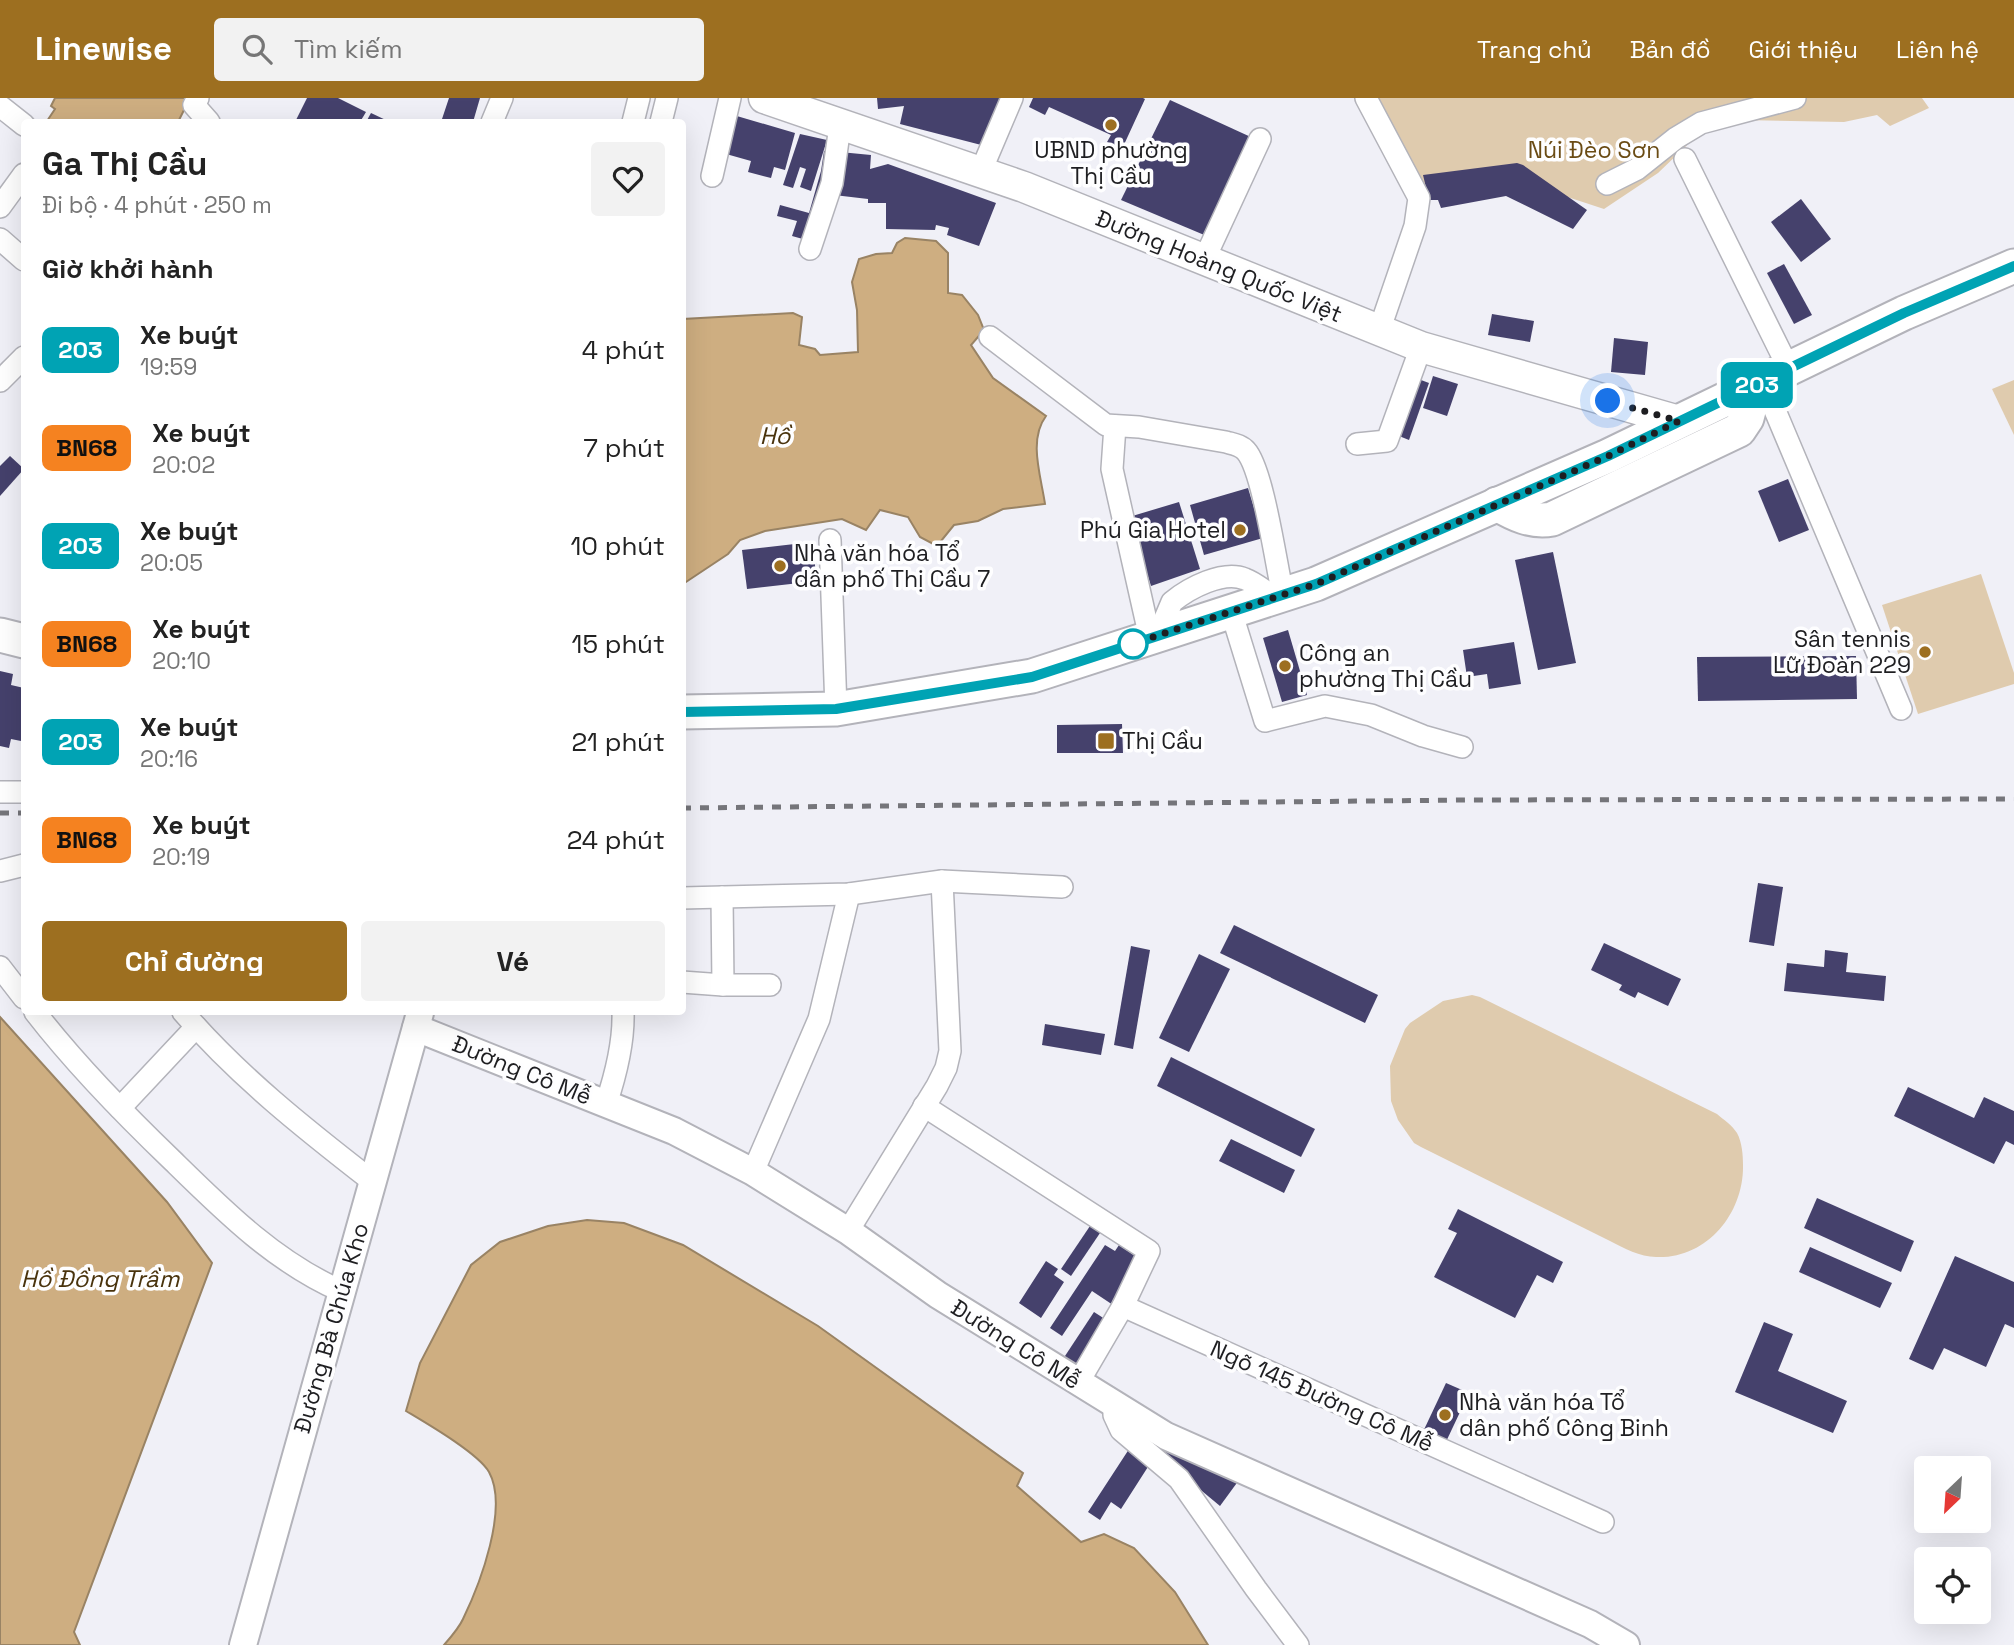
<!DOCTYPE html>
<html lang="vi">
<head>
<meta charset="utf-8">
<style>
	body { margin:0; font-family:"Space Grotesk",sans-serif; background:#f2f2f2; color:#222; height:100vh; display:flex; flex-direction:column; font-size:26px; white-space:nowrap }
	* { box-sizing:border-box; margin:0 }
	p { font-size:23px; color:#767676 }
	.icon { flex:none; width:38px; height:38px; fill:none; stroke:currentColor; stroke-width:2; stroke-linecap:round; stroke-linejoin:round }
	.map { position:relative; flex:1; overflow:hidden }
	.side { position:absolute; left:21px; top:21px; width:665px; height:896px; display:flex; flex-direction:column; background:#fff; border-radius:7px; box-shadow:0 7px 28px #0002 }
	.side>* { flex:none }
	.badge { padding:0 14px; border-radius:10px; font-size:24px; line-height:46px }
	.needle { width:46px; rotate:205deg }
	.controls { position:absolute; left:1914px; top:1358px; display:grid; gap:14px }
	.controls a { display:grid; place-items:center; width:77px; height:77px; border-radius:7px; background:#fff; box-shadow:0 7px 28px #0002; font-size:35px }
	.you { position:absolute; width:35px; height:35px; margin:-18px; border:5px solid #fff; border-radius:50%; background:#1a73e8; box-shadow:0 0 0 10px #1a73e833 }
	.map>.badge { position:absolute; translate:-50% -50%; box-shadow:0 0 0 4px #fff }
	h2 { padding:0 21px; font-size:26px; line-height:63px }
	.round { display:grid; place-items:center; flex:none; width:74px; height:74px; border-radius:7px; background:#f2f2f2 }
	.headline { display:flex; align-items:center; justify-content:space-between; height:119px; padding:0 21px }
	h1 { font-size:33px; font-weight:600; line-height:52px }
	.action { display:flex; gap:14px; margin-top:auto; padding:14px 21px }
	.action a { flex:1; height:80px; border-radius:7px; background:#9d6f20; color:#fff; font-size:28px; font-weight:600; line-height:80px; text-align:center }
	.action a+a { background:#f2f2f2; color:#222 }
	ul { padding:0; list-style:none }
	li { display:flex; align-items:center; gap:21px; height:98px; padding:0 21px }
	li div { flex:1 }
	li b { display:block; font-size:26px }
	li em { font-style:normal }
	li .badge { min-width:77px; font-weight:700; text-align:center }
	header { display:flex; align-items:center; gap:42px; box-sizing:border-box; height:98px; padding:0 35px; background:#9d6f20; color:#fff }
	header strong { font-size:33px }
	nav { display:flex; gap:38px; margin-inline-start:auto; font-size:24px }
	.search { width:490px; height:63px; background:#f2f2f2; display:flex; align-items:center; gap:18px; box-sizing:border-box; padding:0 24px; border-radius:7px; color:#767676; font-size:26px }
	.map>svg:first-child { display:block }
</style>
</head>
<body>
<header>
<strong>Linewise</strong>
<div class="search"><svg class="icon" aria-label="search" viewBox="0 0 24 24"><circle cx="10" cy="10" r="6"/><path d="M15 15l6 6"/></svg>Tìm kiếm</div>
<nav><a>Trang chủ</a><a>Bản đồ</a><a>Giới thiệu</a><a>Liên hệ</a></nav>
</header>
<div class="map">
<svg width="2014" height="1547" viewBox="0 0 2014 1547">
	<rect width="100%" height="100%" fill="#f0f0f7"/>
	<g fill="#dfcbae">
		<path d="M1370,0H1922L1929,10L1890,28L1877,17L1844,24L1742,22L1704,31L1658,75L1604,111L1525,85L1417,96Z"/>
		<path d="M2014,282V337L1992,291Z"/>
		<path d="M1981,476L2014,575V586L1918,616L1882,507Z"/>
		<path d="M1472,897L1480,899L1717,1016C1724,1022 1732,1027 1737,1035C1742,1044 1743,1057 1743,1067C1744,1115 1707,1161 1656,1159C1640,1159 1624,1150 1610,1143L1421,1049L1414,1045L1398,1022L1391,1003L1390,968L1405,931L1410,925L1443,903Z"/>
	</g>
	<g fill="#ceae81" stroke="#998364" stroke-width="2">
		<path d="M55,0H190L178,24H49L47,23L55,11L51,8Z"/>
		<path d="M905,140L936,143L948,155V195L962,197L978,217L984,232L971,247L993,280L1046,318C1028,342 1041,378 1045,406L1003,411L978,423L954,427L937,448L920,439L908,419L880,412L866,432L842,421L765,433L740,442L728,456L683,486V221L793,215L802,219L799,247L815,251L820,257L858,254L857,212L852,184L859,161L876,156L892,155L897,145Z"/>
		<path d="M0,919L167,1104L212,1165L74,1534L80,1547H0Z"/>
		<path d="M587,1122L624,1125L683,1147L818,1228L1023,1375L1017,1388L1081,1444L1104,1436L1134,1450L1175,1494L1208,1547H444C451,1539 459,1530 463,1521C480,1486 509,1410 489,1374C478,1355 426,1325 406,1313L420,1265L471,1167L500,1144L548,1128Z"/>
	</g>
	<g fill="#45416c">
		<path d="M307,0H338L366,14L360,24H295Z"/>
		<path d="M449,0H480L473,24H441Z"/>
		<path d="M877,0H1008L989,49L900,26L904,8L878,11Z"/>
		<path d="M1033,0H1143L1145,1L1122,51L1107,44L1111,37L1049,9L1045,17L1029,9Z"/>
		<path d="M1170,2L1253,40L1209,139L1121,102Z"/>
		<path d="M371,15L390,24H366Z"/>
		<path d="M730,16L795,35L785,72L774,69L771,80L748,74L751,63L719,54Z"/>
		<path d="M800,36L827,42L811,93L800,89L806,71L800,69L793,90L783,87Z"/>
		<path d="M824,53L834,55L810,143L792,138L797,123L777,118L780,107L809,115L821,73Z"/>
		<path d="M840,54L871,57L870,71L888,66L996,105L979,148L947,137L949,130L936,127L935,132L886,131V105H868V101L834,97Z"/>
		<path d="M1517,65L1523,67L1587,112L1573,131L1506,98L1441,110L1438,102H1429L1423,77Z"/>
		<path d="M1801,101L1831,141L1801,164L1771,124Z"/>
		<path d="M1784,166L1812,217L1794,226L1767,175Z"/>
		<path d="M1492,216L1534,223L1530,244L1488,237Z"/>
		<path d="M1614,240L1648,244L1645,277L1611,274Z"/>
		<path d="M1433,278L1458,286L1447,318L1423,310Z"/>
		<path d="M1413,279L1429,285L1409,342L1394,336Z"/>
		<path d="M10,358L24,371L0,398V368Z"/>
		<path d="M1788,381L1809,432L1779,444L1758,393Z"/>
		<path d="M1248,390L1263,440L1204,457L1190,407Z"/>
		<path d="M1179,404L1200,471L1151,488L1129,419Z"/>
		<path d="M812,444L817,483L747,491L742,452Z"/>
		<path d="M1553,454L1576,565L1538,572L1515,462Z"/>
		<path d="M1288,532L1307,597L1282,604L1263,540Z"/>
		<path d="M1514,544L1521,586L1489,591L1487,576L1467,579L1463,552Z"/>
		<path d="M1856,558L1857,601L1698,603L1697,559Z"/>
		<path d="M0,573L13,576L11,587L24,590V627L21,643L11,641L9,650L0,648Z"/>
		<path d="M1122,626L1123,655H1057V627Z"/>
		<path d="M1758,785L1783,789L1774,848L1749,844Z"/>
		<path d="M1234,827L1378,897L1365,925L1220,855Z"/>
		<path d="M1604,845L1681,881L1668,908L1638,894L1635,900L1619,892L1622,887L1591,872Z"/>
		<path d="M1131,848L1150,852L1133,951L1114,947Z"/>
		<path d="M1825,852L1848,855L1846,874L1886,878L1884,903L1784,893L1787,865L1824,869Z"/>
		<path d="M1199,856L1230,871L1189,954L1159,940Z"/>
		<path d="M1045,926L1105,936L1101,957L1042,947Z"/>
		<path d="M1171,959L1315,1031L1301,1059L1157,988Z"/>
		<path d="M1908,989L1974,1020L1984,999L2014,1013V1047L2006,1043L1994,1066L1894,1018Z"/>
		<path d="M1231,1041L1295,1072L1284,1095L1219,1063Z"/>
		<path d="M1817,1100L1914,1143L1901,1174L1804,1130Z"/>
		<path d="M1458,1111L1563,1164L1553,1185L1537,1177L1515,1220L1434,1179L1457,1135L1448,1131Z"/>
		<path d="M1090,1128L1100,1135L1071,1178L1061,1171Z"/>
		<path d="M1105,1147L1115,1153L1119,1147L1138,1160L1121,1186L1125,1189L1113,1207L1092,1193L1062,1238L1050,1230Z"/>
		<path d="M1810,1149L1892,1185L1880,1210L1799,1174Z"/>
		<path d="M1955,1158L2014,1184V1230L2005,1226L1986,1269L1944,1250L1933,1272L1909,1261Z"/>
		<path d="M1046,1163L1058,1171L1054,1177L1064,1184L1041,1220L1019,1205Z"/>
		<path d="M1094,1214L1108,1223L1077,1270L1063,1261Z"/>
		<path d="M1764,1224L1793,1236L1778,1273L1847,1303L1833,1335L1735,1294Z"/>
		<path d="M1446,1285L1469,1295L1444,1348L1421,1338Z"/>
		<path d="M1132,1335L1239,1382L1220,1408Z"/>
		<path d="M1133,1345L1153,1361L1121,1411L1111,1404L1100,1422L1088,1414Z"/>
	</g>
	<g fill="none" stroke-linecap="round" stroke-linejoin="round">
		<defs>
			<g id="minor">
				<path d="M198,0L194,7L209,24"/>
				<path d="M1366,0L1419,100L1415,128L1379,233"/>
				<path d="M0,8L24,27"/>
				<path d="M492,24L502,0"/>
				<path d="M633,24L639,0"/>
				<path d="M661,24L667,0"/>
				<path d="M1685,61L1789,271"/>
				<path d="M981,73L1012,0"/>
				<path d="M712,78L730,0"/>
				<path d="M1607,86L1637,71L1676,40L1701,25L1795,0"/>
				<path d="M0,109L24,76"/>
				<path d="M0,141L24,162"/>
				<path d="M810,151L832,85L840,28"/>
				<path d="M1204,162L1260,41"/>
				<path d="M990,239L1106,327L1139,329L1226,344C1233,346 1241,347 1246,353C1263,372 1276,466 1283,497"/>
				<path d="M0,283L24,259"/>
				<path d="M1763,284L1901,611"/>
				<path d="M1115,328L1112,371L1150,540"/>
				<path d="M1357,346L1387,343L1421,249"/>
				<path d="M830,442L836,611"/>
				<path d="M1231,513L1265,623L1325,608L1371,617L1423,638L1462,649"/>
				<path d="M1158,537L1172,504C1189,490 1223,472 1245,481C1256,485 1264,493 1274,499"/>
				<path d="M0,694H24"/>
				<path d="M0,773L24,767"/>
				<path d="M722,799L723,887"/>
				<path d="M682,800L849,796L942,783L1062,789"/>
				<path d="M0,869L24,900"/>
				<path d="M682,884L723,887H770"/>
				<path d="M35,914C76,967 124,1016 173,1063C224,1113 275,1164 341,1193"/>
				<path d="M183,914C238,978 305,1031 372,1083"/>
				<path d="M606,1006C616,976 624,945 623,914"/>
				<path d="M924,1008L1149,1153L1123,1208"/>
				<path d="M120,1010L196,929"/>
				<path d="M753,1074L819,921L849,796"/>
				<path d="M848,1133L937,988L946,970L950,953L942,783"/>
				<path d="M1078,1285L1123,1208L1603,1424"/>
				<path d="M1114,1305V1317L1121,1332L1179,1381L1256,1491L1298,1547"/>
			</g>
			<g id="tertiary">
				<path d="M416,930L674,1033L753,1074L848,1133L938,1197L1166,1338L1590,1526L1626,1547"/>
				<path d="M243,1547L420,915"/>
			</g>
			<path id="secondary" d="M764,0L1024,89L1421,249L1679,323"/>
			<g id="primary">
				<path d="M1497,406C1514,416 1532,425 1552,421L1739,332L1747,320L1756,287"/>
				<path d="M0,537L24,543"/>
				<path d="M682,614L836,611L1032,578L1316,486L1608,358L1904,215L2014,168"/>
			</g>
		</defs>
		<use href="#minor" stroke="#b3b3ba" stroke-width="24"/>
		<use href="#tertiary" stroke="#b3b3ba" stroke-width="30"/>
		<use href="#secondary" stroke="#b3b3ba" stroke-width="33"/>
		<use href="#primary" stroke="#b3b3ba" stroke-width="37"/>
		<use href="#minor" stroke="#fff" stroke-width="21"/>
		<use href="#tertiary" stroke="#fff" stroke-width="26"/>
		<use href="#secondary" stroke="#fff" stroke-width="30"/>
		<use href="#primary" stroke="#fff" stroke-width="33"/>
		<g stroke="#75757a" stroke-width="5" stroke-dasharray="9 9" stroke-linecap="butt">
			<path d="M682,710L1466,702L2014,701"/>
			<path d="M0,715H24"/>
		</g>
	</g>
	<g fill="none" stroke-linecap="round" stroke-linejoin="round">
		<defs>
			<path id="line" d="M682,614L836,611L1032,579L1316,486L1608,358L1904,215L2014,168"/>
		</defs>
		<use href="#line" stroke="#fff" stroke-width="16"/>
		<use href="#line" stroke="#00a3b4" stroke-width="10"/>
		<path stroke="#1e1e21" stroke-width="7" stroke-dasharray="0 12.6" d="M1133,546L1125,548L1316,486L1608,358L1679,323L1608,303"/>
	</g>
	<g fill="#9d6f20" stroke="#fefeff" stroke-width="2.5">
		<circle cx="1111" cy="27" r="7"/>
		<circle cx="1240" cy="432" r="7"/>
		<circle cx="780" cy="468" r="7"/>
		<circle cx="1925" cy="554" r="7"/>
		<circle cx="1285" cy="568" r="7"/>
		<rect x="1097" y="634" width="18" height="18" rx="3.5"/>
		<circle cx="1445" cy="1317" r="7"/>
	</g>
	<circle fill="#fff" stroke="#00a3b4" stroke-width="3.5" cx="1133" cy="546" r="14"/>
	<g text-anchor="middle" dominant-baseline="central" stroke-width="7" stroke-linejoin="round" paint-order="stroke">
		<g font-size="23" fill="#1e1e21" stroke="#fefeff" text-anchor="start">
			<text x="1111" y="52" text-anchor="middle">UBND phường<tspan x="1111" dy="26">Thị Cầu</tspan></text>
			<text x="1226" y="432" text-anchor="end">Phú Gia Hotel</text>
			<text x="794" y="455">Nhà văn hóa Tổ<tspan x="794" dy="26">dân phố Thị Cầu 7</tspan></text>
			<text x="1911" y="541" text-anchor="end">Sân tennis<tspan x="1911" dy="26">Lữ Đoàn 229</tspan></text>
			<text x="1299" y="555">Công an<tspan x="1299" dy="26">phường Thị Cầu</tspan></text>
			<text x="1122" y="643">Thị Cầu</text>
			<text x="1459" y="1304">Nhà văn hóa Tổ<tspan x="1459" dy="26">dân phố Công Binh</tspan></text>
		</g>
		<g font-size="23" fill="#6a4b14" stroke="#fefeff">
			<text x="1594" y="52">Núi Đèo Sơn</text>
		</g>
		<g font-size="23" fill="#1e1e21" stroke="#fefeff">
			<text transform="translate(1219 168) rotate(22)">Đường Hoàng Quốc Việt</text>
			<text transform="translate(522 972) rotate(22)">Đường Cô Mễ</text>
			<text transform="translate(331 1230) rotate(-74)">Đường Bà Chúa Kho</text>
			<text transform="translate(1016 1246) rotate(32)">Đường Cô Mễ</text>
			<text transform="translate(1322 1298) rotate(24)">Ngõ 145 Đường Cô Mễ</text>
		</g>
		<g font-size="24" font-style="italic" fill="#49330d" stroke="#fefeff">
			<text x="775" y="337">Hồ</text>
			<text x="100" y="1180">Hồ Đồng Trầm</text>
		</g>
	</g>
</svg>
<div class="controls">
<a><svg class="needle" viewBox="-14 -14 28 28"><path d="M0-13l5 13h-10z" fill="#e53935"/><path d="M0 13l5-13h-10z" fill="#767676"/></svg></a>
<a><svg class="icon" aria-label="locate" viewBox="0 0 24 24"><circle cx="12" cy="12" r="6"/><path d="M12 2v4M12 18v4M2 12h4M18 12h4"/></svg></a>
</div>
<div class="you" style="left:1608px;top:303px"></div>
<b class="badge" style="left:1757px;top:287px;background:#00a3b4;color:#fff">203</b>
<section class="side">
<div class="headline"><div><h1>Ga Thị Cầu</h1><p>Đi bộ · 4 phút · 250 m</p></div><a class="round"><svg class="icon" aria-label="heart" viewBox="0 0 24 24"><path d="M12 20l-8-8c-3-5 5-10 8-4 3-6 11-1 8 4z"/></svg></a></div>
<h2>Giờ khởi hành</h2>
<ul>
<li><span class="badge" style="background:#00a3b4;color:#fff">203</span><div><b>Xe buýt</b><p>19:59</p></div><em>4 phút</em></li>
<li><span class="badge" style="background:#f58220;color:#111">BN68</span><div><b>Xe buýt</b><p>20:02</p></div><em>7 phút</em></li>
<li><span class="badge" style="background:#00a3b4;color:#fff">203</span><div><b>Xe buýt</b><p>20:05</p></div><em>10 phút</em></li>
<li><span class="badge" style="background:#f58220;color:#111">BN68</span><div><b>Xe buýt</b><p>20:10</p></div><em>15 phút</em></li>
<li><span class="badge" style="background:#00a3b4;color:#fff">203</span><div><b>Xe buýt</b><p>20:16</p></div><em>21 phút</em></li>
<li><span class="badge" style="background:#f58220;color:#111">BN68</span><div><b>Xe buýt</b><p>20:19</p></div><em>24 phút</em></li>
</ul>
<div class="action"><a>Chỉ đường</a><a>Vé</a></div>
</section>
</div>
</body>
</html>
